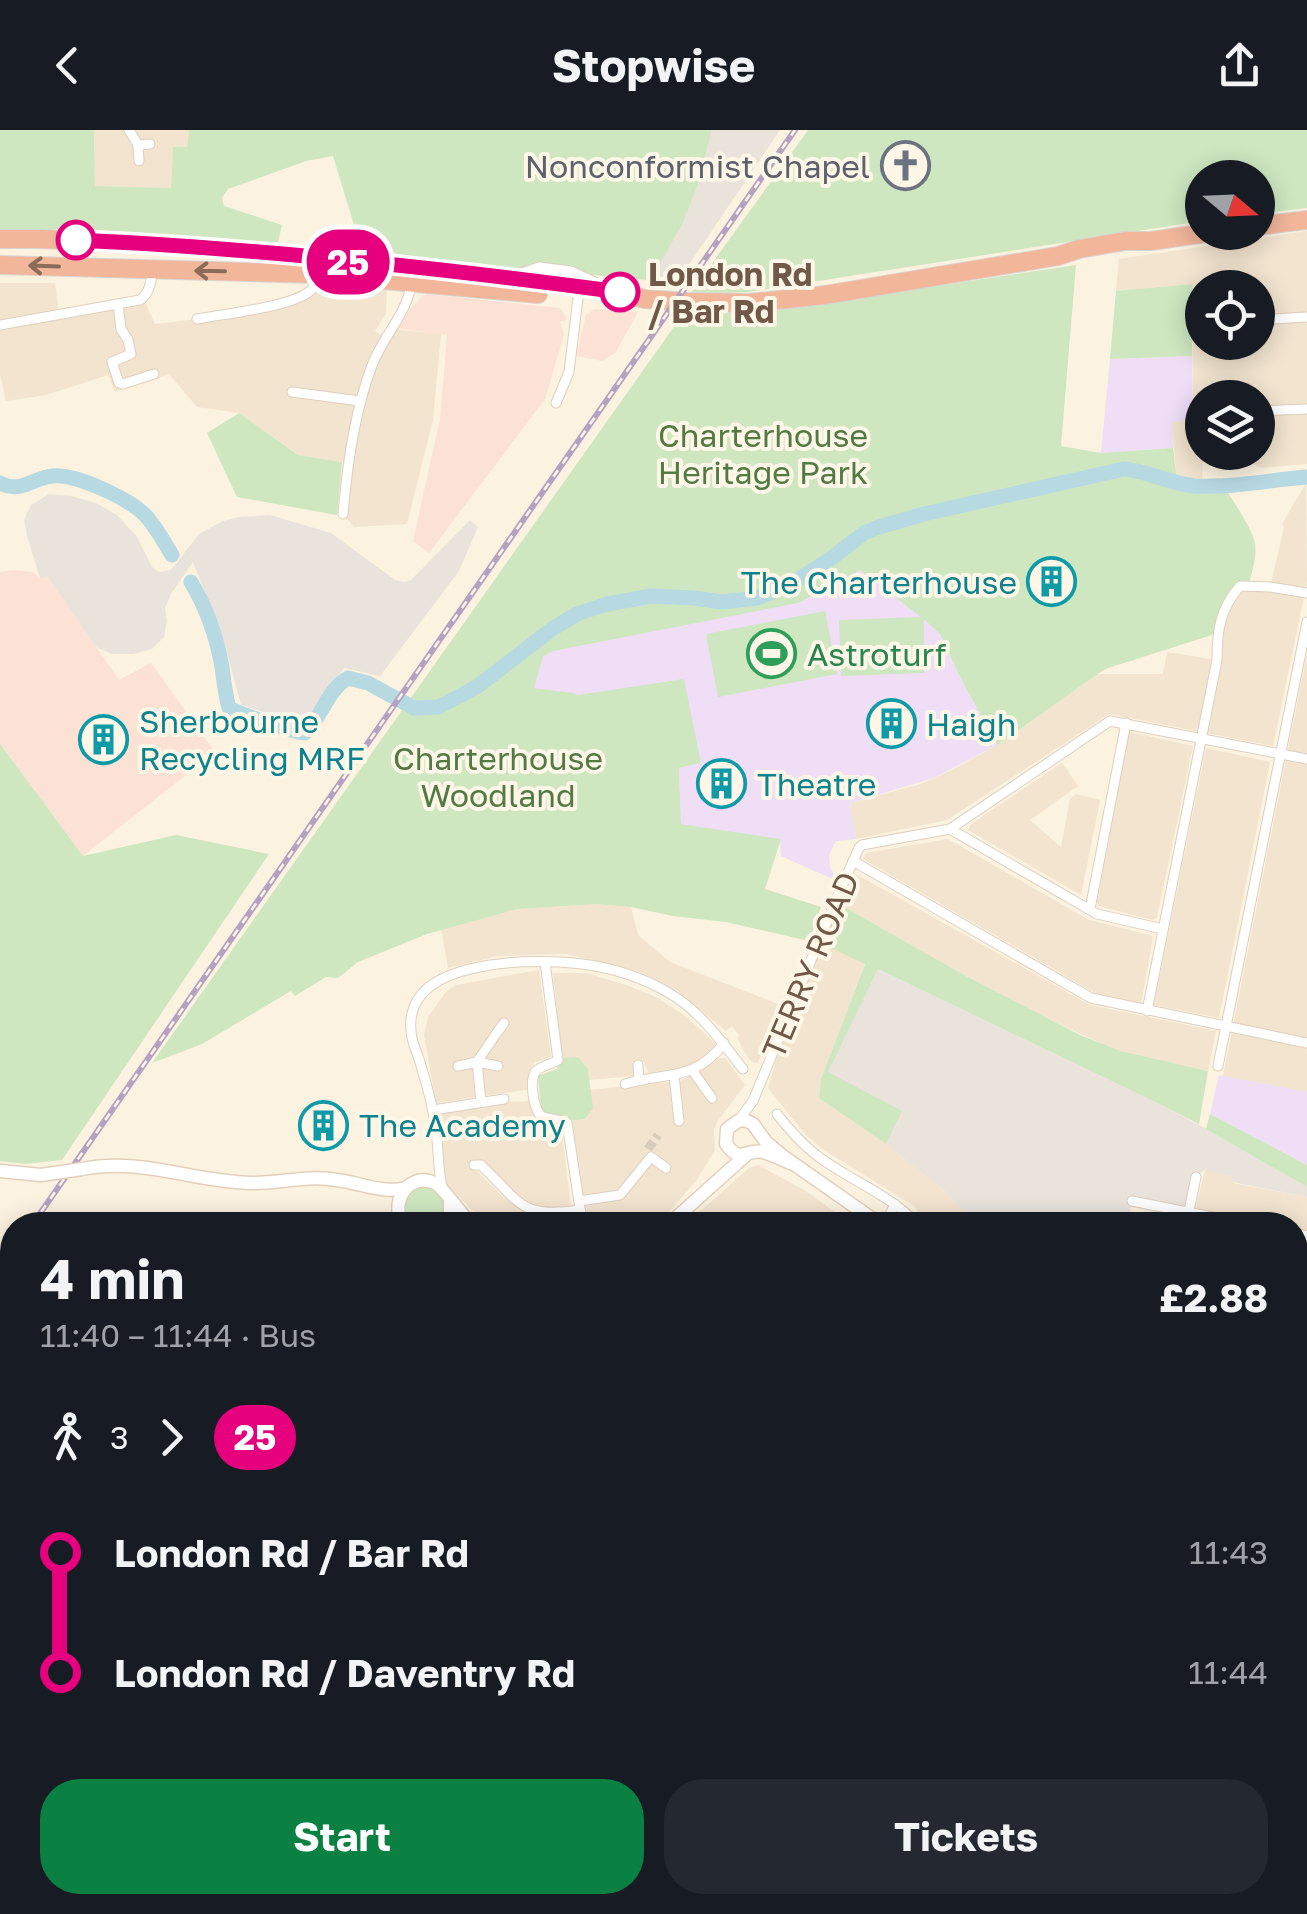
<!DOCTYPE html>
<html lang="en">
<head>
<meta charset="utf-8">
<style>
	body { margin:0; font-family:"Golos Text",sans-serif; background:#242831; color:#f1f3f6; height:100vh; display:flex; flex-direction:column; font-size:38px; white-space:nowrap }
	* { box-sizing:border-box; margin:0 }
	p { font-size:32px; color:#9ea1a6 }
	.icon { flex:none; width:55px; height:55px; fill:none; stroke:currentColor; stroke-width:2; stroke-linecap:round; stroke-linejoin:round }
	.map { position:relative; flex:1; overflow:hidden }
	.details { position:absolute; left:0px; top:1082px; width:1308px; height:702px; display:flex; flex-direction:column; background:#171b24; border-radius:40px 40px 0 0; box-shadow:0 5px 25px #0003 }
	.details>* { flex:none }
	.badge { padding:0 20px; border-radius:32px; font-size:35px; line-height:65px }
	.needle { width:65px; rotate:109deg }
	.fabs { position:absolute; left:1185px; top:30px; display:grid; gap:20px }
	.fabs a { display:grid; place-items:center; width:90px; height:90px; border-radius:50%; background:#171b24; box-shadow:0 5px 25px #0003; font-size:50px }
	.map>.badge { position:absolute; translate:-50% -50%; box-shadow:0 0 0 5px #fff }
	.legs { display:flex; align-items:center; gap:15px; height:110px; padding:0 40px; font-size:32px }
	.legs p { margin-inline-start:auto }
	.headline { display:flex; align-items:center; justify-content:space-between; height:170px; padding:0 40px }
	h1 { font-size:55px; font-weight:700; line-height:75px }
	.primary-button { display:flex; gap:20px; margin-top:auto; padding:20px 40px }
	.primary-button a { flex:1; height:115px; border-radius:40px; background:#0b8043; color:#fff; font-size:40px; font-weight:700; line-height:115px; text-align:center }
	.primary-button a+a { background:#242831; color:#f1f3f6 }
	ul { padding:0 40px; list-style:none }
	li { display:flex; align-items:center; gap:35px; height:120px; font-size:38px }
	li i { display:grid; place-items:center; width:15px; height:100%; margin:0 12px; background:currentColor }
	li i::after { content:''; width:25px; height:25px; margin:-12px; border:8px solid; border-radius:50%; background:#171b24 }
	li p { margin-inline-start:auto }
	li:first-child i { background:linear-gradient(#0000 50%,currentColor 0) }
	li:last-child i { background:linear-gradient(currentColor 50%,#0000 0) }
	header { display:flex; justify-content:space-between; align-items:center; height:130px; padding:0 40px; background:#171b24; font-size:45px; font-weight:700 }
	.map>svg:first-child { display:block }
</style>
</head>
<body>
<header><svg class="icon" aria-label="back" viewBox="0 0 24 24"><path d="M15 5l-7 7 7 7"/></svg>Stopwise<svg class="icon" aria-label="share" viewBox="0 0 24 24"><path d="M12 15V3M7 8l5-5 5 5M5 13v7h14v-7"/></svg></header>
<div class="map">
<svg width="1307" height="1784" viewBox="0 0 1307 1784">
	<rect width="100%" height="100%" fill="#fbf2e0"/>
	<g fill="#f2e4cf" fill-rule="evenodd">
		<path d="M94,0H189L187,17H173L171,58L95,56Z"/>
		<path d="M1307,101V334L1262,338L1250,333V323L1258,322V268H1202V322L1207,323H1203L1202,349L1177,351L1171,292L1193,290L1192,154L1116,161L1119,129ZM1202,158H1258V212H1202Z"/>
		<path d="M0,153H55L59,183L143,168L155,194L197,189L333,157L387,159L386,183L375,201L385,207L391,199L441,204L433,290L407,394L354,397L343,384L348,333L298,325L239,283L197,277L169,244L115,262L108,245L46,265L6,271L0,244Z"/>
		<path d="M1306,353L1307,452L1273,616L1109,584L947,690L856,709L850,673L921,654L952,640L997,615L1098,544H1163L1167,522L1217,530V504L1240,456L1270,458L1284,397L1282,394Z"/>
		<path d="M1307,524V962L1223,946Z"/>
		<path d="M1129,602L1193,616L1157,787L1153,790L1099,776L1097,773Z"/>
		<path d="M1206,618L1270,632L1219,888L1154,875Z"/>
		<path d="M1062,633L1078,656L1030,690L1061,717L1070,669L1076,664L1100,670L1081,765L968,700L971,694Z"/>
		<path d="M948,709L1089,790L1150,805L1153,807L1141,874L1095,863L863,729L866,723Z"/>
		<path d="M854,743L1090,875L1216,901L1208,941L1121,921L1102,914L1036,883L966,846L839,774Z"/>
		<path d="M598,774L631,777L638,805L670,832L781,875L758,933L752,932L746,925L738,909L739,905L732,896L726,901L678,861L638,841L567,824L497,826L448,838L441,799L517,779Z"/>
		<path d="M822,814L865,833L821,949L819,968L886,1014L946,1062L971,1090L987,1095H927L914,1076L824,1020L805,1004L768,958L778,924Z"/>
		<path d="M539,840L551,927L535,932L531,937L529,942L531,959L436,973L424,905L428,887L446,862L456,855Z"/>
		<path d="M553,843H586L629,856L656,867L684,885L716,914L715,918L699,930L679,939L649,944L644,932H636L633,946L589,950L588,939L578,927L562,928Z"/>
		<path d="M720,928H725L745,955L717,992L714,999L715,1020L696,1051L666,1085L651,1095H582L585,1080L572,991L585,989L592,978L590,960L680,951Z"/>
		<path d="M532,971L534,986L538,991L561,995L571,1077L547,1082L526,1076L510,1063L481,1031L467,1037L477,1041L503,1067L525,1082L538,1089L575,1085L576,1095H492L471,1079L447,1055L437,983L506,972Z"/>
		<path d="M758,1035L804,1060L853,1095H685L749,1038Z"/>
		<path d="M1205,1040L1233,1046V1053L1307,1067V1103L1295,1100V1095H1271L1195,1079Z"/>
		<path d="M1295,1111L1307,1114V1211L1295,1216Z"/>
		<path d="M12,1539V1772L71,1773L67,1784H0V1546Z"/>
		<path d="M749,1772L753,1784H417L395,1773Z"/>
		<path d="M879,1772L1046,1773L1098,1784H876Z"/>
	</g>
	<g fill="#fbe2d4">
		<path d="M427,164L560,178L567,189L560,192L564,205L545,269L429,423L413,411L440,289L447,205L398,199L410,179L422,166Z"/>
		<path d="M595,179L638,182L615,223L602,231L576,226L586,185Z"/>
		<path d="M13,440L32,442L40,448L47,446L119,550L151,533L215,622L83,726L0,614V442Z"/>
	</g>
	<g fill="#e9e3dc">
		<path d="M712,0H780L673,158L667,151L656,147L652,148L683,93L698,54Z"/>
		<path d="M49,364L71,366L96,373L117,385L137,407L152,437L159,442L171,440L199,404L223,391L239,387L270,385L331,403L395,450L404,452L411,450L470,390L478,397L459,441L380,546L344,538L302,594L241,575L223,508L193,432L171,464L165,478L167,491L164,507L152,519L133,524H112L96,517L47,446L40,448L27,406L24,390L31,375Z"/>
		<path d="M878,839L1149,969L1203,997L1307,1057V1067L1232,1052V1046L1205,1040L1198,1044L1187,1089L1131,1077L1127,1095H987L971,1090L946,1062L886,1014L901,981L827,942Z"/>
	</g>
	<g fill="#efdef6">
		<path d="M1192,226L1193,290L1172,292L1173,318L1101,323L1110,229Z"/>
		<path d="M855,436L937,498L961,549L997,615L934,648L850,673L856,709L836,711L829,725L830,737L837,751L781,726L780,709L681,695L679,638L701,633L603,580L531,565V531L559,514Z"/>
		<path d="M1219,945L1307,962V1035L1210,984Z"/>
		<path d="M104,1773H212L208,1784H102Z"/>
	</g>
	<g fill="#cee7c0">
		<path d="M0,0H94L95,56L171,58L173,17H187L189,0H712L698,54L683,93L652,148L647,150L446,132L361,118L333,26L306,31L228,59L222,68L224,76L282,95L277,117L94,105L72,99H56L37,104L0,103Z"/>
		<path d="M808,0H1307V78L1258,84V48H1202V91L748,162L690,164Z"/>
		<path d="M1076,135L1061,316L1101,323L1173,318L1177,351L1219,348C1228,364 1252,397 1255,413C1257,427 1252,441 1249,454L1235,463L1212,505L1105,539L997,615L961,549L940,504L924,489V543L841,546L839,490L921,487L860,440L798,473L553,521L543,526L534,558L573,563L578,565L684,549L701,633L679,638L681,694L781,709L765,759L821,777L809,811L726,792L673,786L631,777L598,774L517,779L427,804L358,832L338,848L326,847L295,866L291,861L202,914L152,933L683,184L834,171Z"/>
		<path d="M1192,154V226L1110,229L1116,161Z"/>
		<path d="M239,283L298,325L342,332L337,385L237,367L207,303Z"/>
		<path d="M825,481L837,544L718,567L706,504Z"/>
		<path d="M0,614L83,726L176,705L269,724L62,1030L25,1034L0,1031Z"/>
		<path d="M839,774L966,846L1082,906L1121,921L1208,941L1199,994L1149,969L878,839L828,942L902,981L886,1014L819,968L821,949L865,834L822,814Z"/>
		<path d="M578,927L588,939L593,978L585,989L569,991L567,986L547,984L541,980L538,946L557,939L560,928Z"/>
		<path d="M1210,984L1307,1035V1057L1206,999Z"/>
		<circle cx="424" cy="1077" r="20"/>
		<path d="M12,1130V1484L10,1483L7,1487L12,1491V1522L2,1538L8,1542L0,1546V1148Z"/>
		<path d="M1307,1286V1551L1295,1553V1303Z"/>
		<path d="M1307,1641V1784H1243L1211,1779L1164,1782L1119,1773L1295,1772V1645Z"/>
	</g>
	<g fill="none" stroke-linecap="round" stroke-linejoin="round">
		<g stroke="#b7d9e2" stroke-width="15">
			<path d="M0,353C20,364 33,348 52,346C75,343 130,369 146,386C156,397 164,412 172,425"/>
			<path d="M191,452C206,477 217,509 222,537C224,551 225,564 229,578C239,584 295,603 305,603C322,587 327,560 348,548L368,553L414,578L439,577L478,556L552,499L577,484L607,474L651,466L694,468L722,472L757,468L790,455L833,427L864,403L879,397L924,384L1124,339C1148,341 1171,354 1195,356C1231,358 1270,350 1307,347"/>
		</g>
		<path stroke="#d8ccba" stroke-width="9" stroke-dasharray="9 4.5" stroke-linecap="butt" d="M648,1019L658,1005"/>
		<defs>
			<g id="street">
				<path d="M129,0L138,15L150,14"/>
				<path d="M138,15L139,31"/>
				<path d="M514,146L539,137L571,141L599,154"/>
				<path d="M118,174L121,199L128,210L131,224L112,232L119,253L123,254L154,244"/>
				<path d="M197,189C222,184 296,177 312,159C317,154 317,151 318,144"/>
				<path d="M1258,190L1307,187"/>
				<path d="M1198,194L1202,193"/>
				<path d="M0,195L140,170C150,163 151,151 153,139"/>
				<path d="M292,262L360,271"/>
				<path d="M556,273L569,242L578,168"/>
				<path d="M1258,281L1307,279"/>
				<path d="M1197,284H1202"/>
				<path d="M343,384C347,336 354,284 371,238C381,208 407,185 411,154"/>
				<path d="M950,699L1097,784L1163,799"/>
				<path d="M853,731L1091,868L1307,913"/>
				<path d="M1090,779L1126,593"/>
				<path d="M545,832L558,930C552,934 541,936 536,941C529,950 533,981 543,987C550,990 560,989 567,993L581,1085L578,1093"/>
				<path d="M1147,881L1217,530C1217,500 1220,479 1240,456L1270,457L1307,463"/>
				<path d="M496,904L504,893"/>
				<path d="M638,935L639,950"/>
				<path d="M458,936L477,932L498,936"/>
				<path d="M1218,936L1307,492"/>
				<path d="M692,940L712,968"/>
				<path d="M674,946L679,991"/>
				<path d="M625,954C664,942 695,952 724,913"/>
				<path d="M481,972L477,932L494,907"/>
				<path d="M433,980L504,969"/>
				<path d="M777,984C788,998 801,1013 815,1024C848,1050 889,1063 918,1095"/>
				<path d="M738,991L753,971L835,772L859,718L862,715L950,699L1110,591L1307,629"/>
				<path d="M474,1035H481C521,1073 520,1089 580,1080"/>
				<path d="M442,1057C437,1035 439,1011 434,988C431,968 425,949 419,929C416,920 411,910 411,900C410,892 411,885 414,877C432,829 539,828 582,834C613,838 642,847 669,863C699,880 722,912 743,939"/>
				<path d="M579,1071L620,1065L651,1027L666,1038"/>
				<path d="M1132,1071L1252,1095"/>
				<path d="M756,1095L772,1091L799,1095"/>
				<path d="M885,1095L895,1074"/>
				<path d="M1186,1095L1196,1047"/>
				<path d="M1295,1103L1307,1106"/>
				<path d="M1295,1188L1307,1209"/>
				<path d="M1295,1252L1307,1240"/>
				<path d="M1295,1637L1307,1635"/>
				<path d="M0,1758L12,1762"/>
				<path d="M379,1772L401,1784"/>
				<path d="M88,1784L92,1772"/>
				<path d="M271,1784L272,1772"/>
				<path d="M340,1784L341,1772"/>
				<path d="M622,1784L632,1772"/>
				<path d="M779,1784L787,1772"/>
				<path d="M869,1784L873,1772"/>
				<path d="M1048,1784L1051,1772"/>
			</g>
			<g id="secondary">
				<path d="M795,1035C785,1031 774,1025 763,1022C746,1018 741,1035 726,1014L727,999L738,991L745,990L753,994L766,1012L784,1027L881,1095"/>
				<path d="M82,1039C142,1027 192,1052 252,1053C280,1053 309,1045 337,1050C361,1053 383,1064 406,1058"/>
				<path d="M0,1041L41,1045"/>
				<path d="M403,1095C389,1073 408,1041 435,1053C443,1057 462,1086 472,1095"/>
				<path d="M444,1095L450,1084V1072"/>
				<path d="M668,1095L745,1026"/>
				<path d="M1295,1266L1307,1272"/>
				<path d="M0,1596L12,1590"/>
				<path d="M1078,1772L1136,1784"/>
			</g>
			<g id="highway">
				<path d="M1258,96L1307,90"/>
				<path d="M0,109H39L149,113L241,121L560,155L620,163L645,169L687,172L750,173L825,165L1058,126L1079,119L1125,111H1151L1213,102"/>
				<path d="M0,135L318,144L538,164"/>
			</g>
		</defs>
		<use href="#street" stroke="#decfbd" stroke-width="11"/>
		<use href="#secondary" stroke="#e3d0bb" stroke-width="15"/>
		<use href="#highway" stroke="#dad4d0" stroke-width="20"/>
		<use href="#street" stroke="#fff" stroke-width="9"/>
		<use href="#secondary" stroke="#fff" stroke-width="12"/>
		<use href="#highway" stroke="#f2b69a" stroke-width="18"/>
		<defs>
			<g id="rail">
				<path d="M32,1095L795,0"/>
				<path d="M0,1134L12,1116"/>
			</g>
		</defs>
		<use href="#rail" stroke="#b5a1c2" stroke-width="6"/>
		<use href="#rail" stroke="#fef6e6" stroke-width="2.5" stroke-dasharray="8" stroke-linecap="butt"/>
		<defs>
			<path id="secondary-bridge" d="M41,1045L82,1039"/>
		</defs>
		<use href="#secondary-bridge" stroke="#e3d0bb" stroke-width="15" stroke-linecap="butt"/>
		<use href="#secondary-bridge" stroke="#fff" stroke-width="12"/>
	</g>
	<defs><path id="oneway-shaft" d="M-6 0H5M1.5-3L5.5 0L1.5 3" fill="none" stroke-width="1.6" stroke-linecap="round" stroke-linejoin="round" transform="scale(2.5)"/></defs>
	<g stroke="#8a6c59">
		<use href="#oneway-shaft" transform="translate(44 136) rotate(-178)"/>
		<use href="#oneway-shaft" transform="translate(210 141) rotate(-179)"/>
	</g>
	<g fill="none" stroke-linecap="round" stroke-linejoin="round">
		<defs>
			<path id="line-1" d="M76,110C257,118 440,138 620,162"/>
		</defs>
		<use href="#line-1" stroke="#fff" stroke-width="22"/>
		<use href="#line-1" stroke="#e6007e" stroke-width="15"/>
	</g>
	<defs>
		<symbol id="church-ring" viewBox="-11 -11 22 22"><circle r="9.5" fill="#fef6e6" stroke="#6b7280" stroke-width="1.5"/><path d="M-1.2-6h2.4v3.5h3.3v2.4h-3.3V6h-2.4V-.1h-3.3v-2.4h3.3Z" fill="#6b7280"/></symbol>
		<symbol id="building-ring" viewBox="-11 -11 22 22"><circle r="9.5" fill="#fef6e6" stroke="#0f9aa8" stroke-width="1.5"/><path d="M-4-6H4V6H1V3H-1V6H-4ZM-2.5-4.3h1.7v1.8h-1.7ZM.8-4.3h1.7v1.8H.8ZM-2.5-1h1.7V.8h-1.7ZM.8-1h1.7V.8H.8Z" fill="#0f9aa8"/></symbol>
		<symbol id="stadium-ring" viewBox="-11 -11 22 22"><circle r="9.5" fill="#fef6e6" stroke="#2e9e5b" stroke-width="1.5"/><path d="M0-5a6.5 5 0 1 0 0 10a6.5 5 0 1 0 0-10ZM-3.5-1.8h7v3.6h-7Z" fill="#2e9e5b"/></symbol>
	</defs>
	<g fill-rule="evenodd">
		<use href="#church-ring" x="878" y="8" width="55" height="55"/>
		<use href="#building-ring" x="1024" y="424" width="55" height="55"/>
		<use href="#stadium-ring" x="744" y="496" width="55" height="55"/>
		<use href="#building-ring" x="864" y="566" width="55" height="55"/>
		<use href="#building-ring" x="76" y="582" width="55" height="55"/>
		<use href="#building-ring" x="694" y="626" width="55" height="55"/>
		<use href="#building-ring" x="296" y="968" width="55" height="55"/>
	</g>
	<g fill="#fff" stroke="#e6007e" stroke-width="5">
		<circle cx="76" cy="110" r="18"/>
		<circle cx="620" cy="162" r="18"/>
	</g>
	<g text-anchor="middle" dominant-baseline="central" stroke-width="8" stroke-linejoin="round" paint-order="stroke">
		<g font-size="32" fill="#5b616d" stroke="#fef6e6" text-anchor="end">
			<text x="870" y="36">Nonconformist Chapel</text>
		</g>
		<g font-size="32" font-weight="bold" fill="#705949" stroke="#fef6e6" text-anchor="start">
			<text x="648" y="144">London Rd<tspan x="648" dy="37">/ Bar Rd</tspan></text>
		</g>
		<g font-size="32" fill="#527a45" stroke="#fef6e6">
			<text x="763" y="305">Charterhouse<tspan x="763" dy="37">Heritage Park</tspan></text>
			<text x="498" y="628">Charterhouse<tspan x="498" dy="37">Woodland</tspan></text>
		</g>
		<g font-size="32" fill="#0d838f" stroke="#fef6e6" text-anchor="start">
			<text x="1017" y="452" text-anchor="end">The Charterhouse</text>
			<text x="139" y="591">Sherbourne<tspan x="139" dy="37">Recycling MRF</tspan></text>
			<text x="926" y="594">Haigh</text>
			<text x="757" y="654">Theatre</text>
			<text x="359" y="995">The Academy</text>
		</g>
		<g font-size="32" fill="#27864d" stroke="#fef6e6" text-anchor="start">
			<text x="807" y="524">Astroturf</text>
		</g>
		<g font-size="32" fill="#705949" stroke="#fef6e6">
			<text transform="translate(810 835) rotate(-67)">TERRY ROAD</text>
		</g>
	</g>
</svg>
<div class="fabs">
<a><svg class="needle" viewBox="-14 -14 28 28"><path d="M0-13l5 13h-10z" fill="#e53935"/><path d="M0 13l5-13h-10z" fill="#9ea1a6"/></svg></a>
<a><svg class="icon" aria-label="locate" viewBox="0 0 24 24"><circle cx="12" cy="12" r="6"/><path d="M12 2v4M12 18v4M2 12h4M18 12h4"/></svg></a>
<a><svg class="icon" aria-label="layers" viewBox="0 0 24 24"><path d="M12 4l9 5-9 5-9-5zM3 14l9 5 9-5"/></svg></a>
</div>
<b class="badge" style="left:348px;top:132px;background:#e6007e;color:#fff">25</b>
<section class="details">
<div class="headline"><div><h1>4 min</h1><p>11:40 – 11:44 · Bus</p></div><b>£2.88</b></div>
<div class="legs"><svg class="icon" aria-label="walk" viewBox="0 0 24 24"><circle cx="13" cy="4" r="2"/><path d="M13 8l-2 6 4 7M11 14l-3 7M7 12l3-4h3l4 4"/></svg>3<svg class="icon" aria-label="forward" viewBox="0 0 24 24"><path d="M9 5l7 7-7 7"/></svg><b class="badge" style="background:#e6007e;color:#fff">25</b></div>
<ul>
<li><i style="color:#e6007e"></i><b>London Rd / Bar Rd</b><p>11:43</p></li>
<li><i style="color:#e6007e"></i><b>London Rd / Daventry Rd</b><p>11:44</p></li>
</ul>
<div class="primary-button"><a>Start</a><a>Tickets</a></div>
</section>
</div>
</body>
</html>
